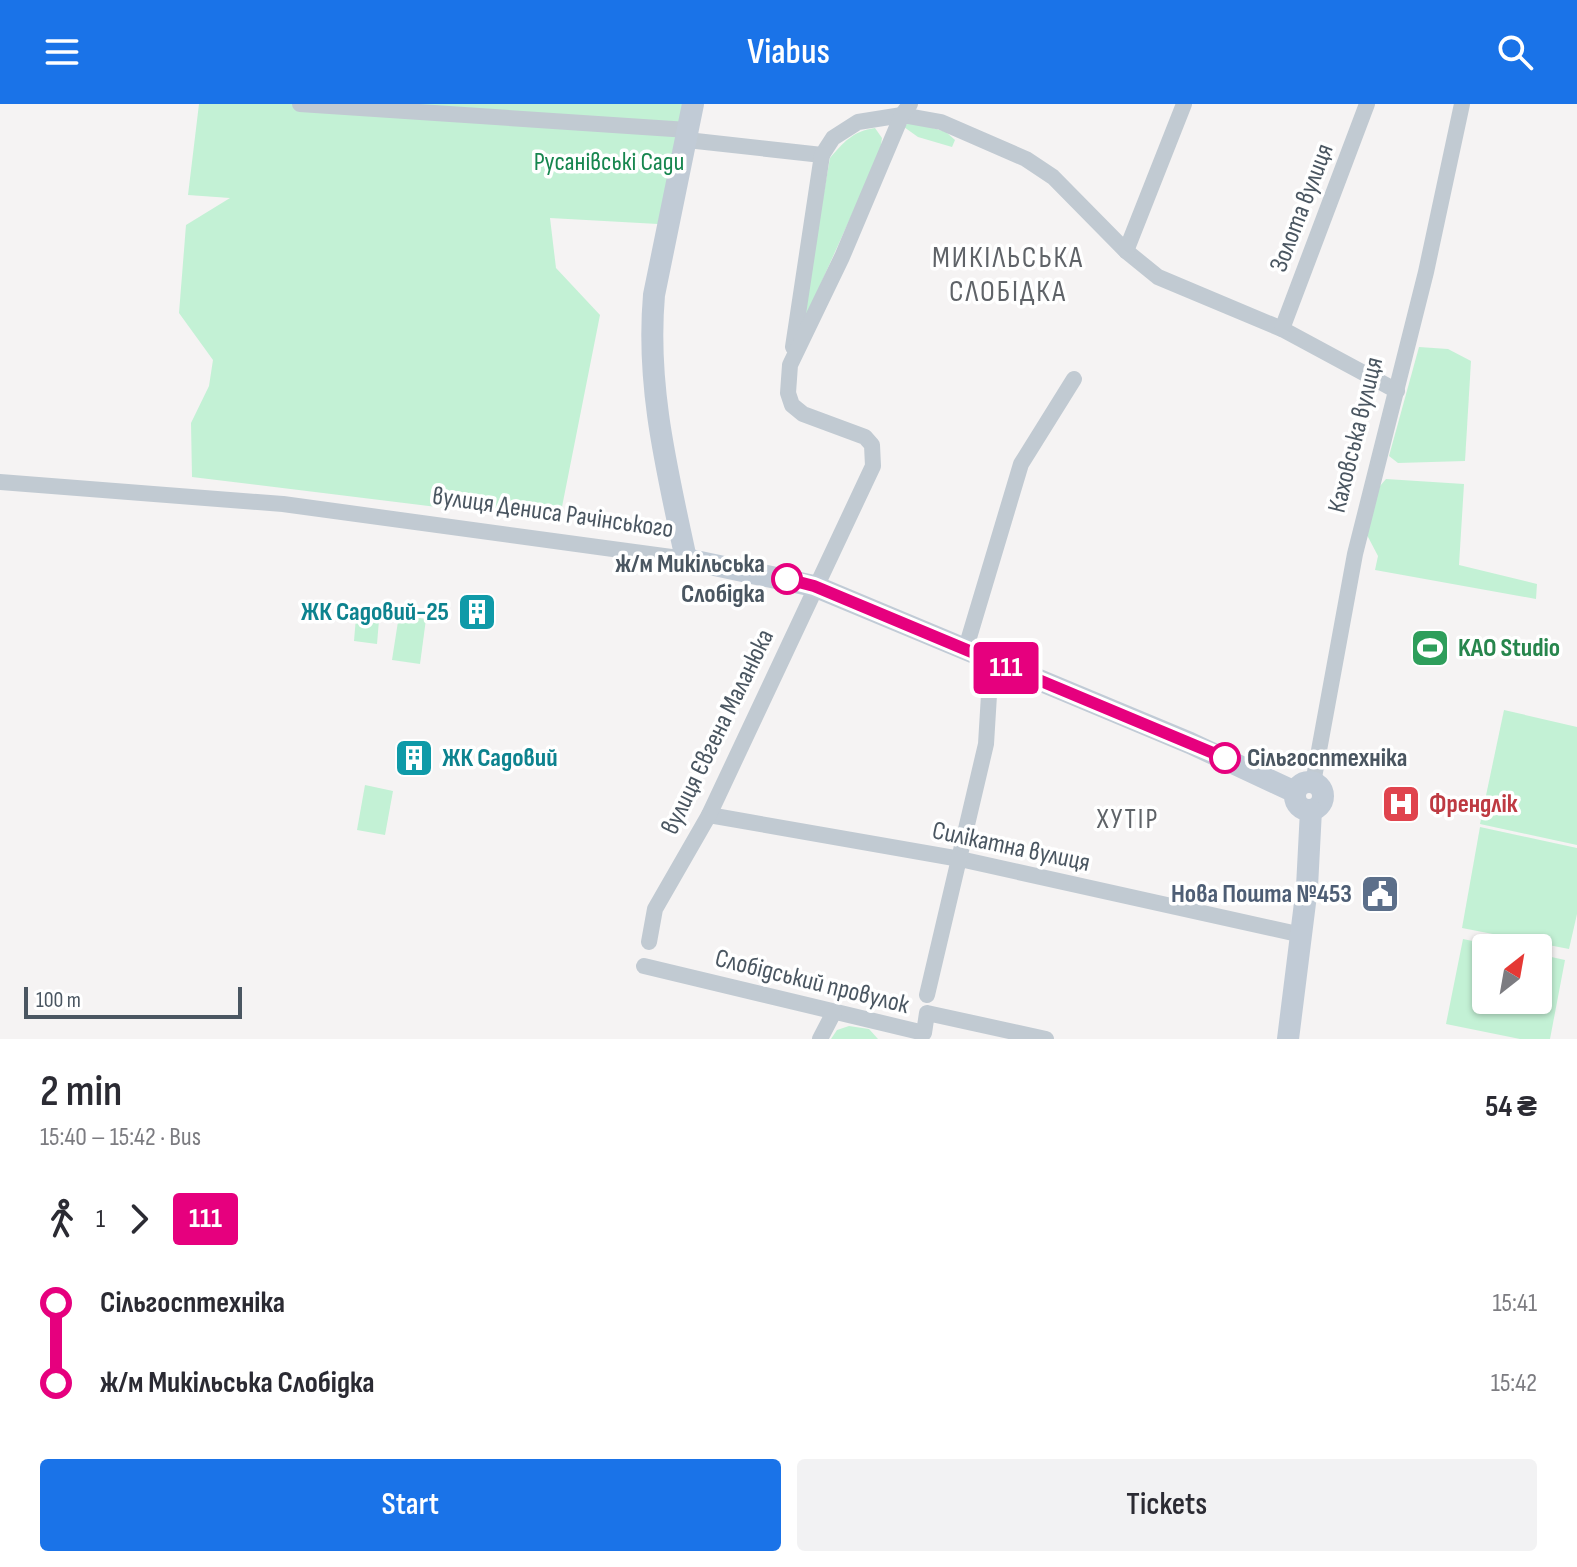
<!DOCTYPE html>
<html lang="en">
<head>
<meta charset="utf-8">
<style>
	body { margin:0; font-family:"Sofia Sans Condensed",sans-serif; background:#f2f2f3; color:#2b2b33; height:100vh; display:flex; flex-direction:column; font-size:30px; white-space:nowrap }
	* { box-sizing:border-box; margin:0 }
	p { font-size:26px; color:#7c7c81 }
	.icon { flex:none; width:44px; height:44px; fill:none; stroke:currentColor; stroke-width:2; stroke-linecap:round; stroke-linejoin:round }
	.map { position:relative; height:935px; overflow:hidden }
	.details { display:flex; flex-direction:column; background:#fff; flex:1 }
	.details>* { flex:none }
	.badge { padding:0 16px; border-radius:6px; font-size:28px; line-height:52px }
	.needle { width:52px; rotate:31deg }
	.fabs { position:absolute; left:1472px; top:830px; display:grid; gap:16px }
	.fabs a { display:grid; place-items:center; width:80px; height:80px; border-radius:8px; background:#fff; box-shadow:0 2px 6px #0004; font-size:40px }
	.scale { position:absolute; left:24px; bottom:20px; width:218px; box-sizing:border-box; padding-left:8px; border:4px solid #4a5661; border-top:0; font-size:22px; line-height:28px; white-space:nowrap; color:#4a5661; -webkit-text-stroke:6px #fff; paint-order:stroke }
	.map>.badge { position:absolute; translate:-50% -50%; box-shadow:0 0 0 4px #fff }
	.legs { display:flex; align-items:center; gap:12px; height:88px; padding:0 40px; font-size:26px }
	.legs p { margin-inline-start:auto }
	.headline { display:flex; align-items:center; justify-content:space-between; height:136px; padding:0 40px }
	h1 { font-size:44px; font-weight:600; line-height:60px }
	.button { display:flex; gap:16px; margin-top:auto; padding:16px 40px }
	.button a { flex:1; height:92px; border-radius:8px; background:#1a73e8; color:#fff; font-size:32px; font-weight:600; line-height:92px; text-align:center }
	.button a+a { background:#f2f2f3; color:#2b2b33 }
	ul { padding:0 40px; list-style:none }
	li { display:flex; align-items:center; gap:28px; height:80px; font-size:30px }
	li i { display:grid; place-items:center; width:12px; height:100%; margin:0 10px; background:currentColor }
	li i::after { content:''; width:20px; height:20px; margin:-10px; border:6px solid; border-radius:50%; background:#fff }
	li p { margin-inline-start:auto }
	li:first-child i { background:linear-gradient(#0000 50%,currentColor 0) }
	li:last-child i { background:linear-gradient(currentColor 50%,#0000 0) }
	header { display:flex; justify-content:space-between; align-items:center; height:104px; padding:0 40px; background:#1a73e8; color:#fff; font-size:36px; font-weight:600 }
	.map>svg:first-child { display:block }
</style>
</head>
<body>
<header><svg class="icon" aria-label="menu" viewBox="0 0 24 24"><path d="M4 6h16M4 12h16M4 18h16"/></svg>Viabus<svg class="icon" aria-label="search" viewBox="0 0 24 24"><circle cx="10" cy="10" r="6"/><path d="M15 15l6 6"/></svg></header>
<div class="map">
<svg width="1577" height="935" viewBox="0 0 1577 935">
	<rect width="100%" height="100%" fill="#f5f3f3"/>
	<g fill="#c3f1d5">
		<path d="M199,0H684L658,120L550,114L556,164L600,211L559,418L192,373L191,319L209,282L213,256L179,209L186,121L230,94L188,91Z"/>
		<path d="M910,17L946,28L955,36L952,43L918,33L904,23Z"/>
		<path d="M875,24L882,34L880,48L799,228L830,54C844,38 853,27 875,24Z"/>
		<path d="M1419,243L1448,245L1471,257L1465,357L1398,359L1389,352Z"/>
		<path d="M1386,375L1464,380L1459,461L1537,480L1536,495L1375,466L1378,452L1367,431L1379,383Z"/>
		<path d="M399,511L426,515L420,560L392,556Z"/>
		<path d="M356,513L379,516L377,540L354,537Z"/>
		<path d="M1504,606L1577,623V741L1480,720Z"/>
		<path d="M365,681L393,687L385,731L357,726Z"/>
		<path d="M1480,723L1577,744V810L1569,845L1462,824Z"/>
		<path d="M1463,835L1506,844H1486V896H1538V850L1565,856L1550,935H1520L1446,920Z"/>
		<path d="M849,922L869,925L878,935H831L837,926Z"/>
	</g>
	<g fill="none" stroke-linecap="round" stroke-linejoin="round">
		<g stroke="#c1cad2" stroke-width="16">
			<path d="M300,0L688,26"/>
			<path d="M687,36L822,51L833,34L858,18L902,11L941,18L1026,55L1053,73L1126,147L1158,173L1282,225L1397,287"/>
			<path d="M1126,147L1184,0"/>
			<path d="M1282,225L1367,0"/>
			<path d="M793,243L822,51"/>
			<path d="M0,378L283,400L686,455"/>
			<path d="M965,547L1021,360L1074,275"/>
			<path d="M1313,679L1355,450L1426,168L1462,0"/>
			<path d="M709,711L960,755L1302,831"/>
			<path d="M649,838L655,805L709,711L873,362L872,341L865,333L803,310L792,301L788,289L790,261L842,153L902,11L910,0"/>
			<path d="M644,862L924,929L927,909L1046,935"/>
			<path d="M927,891L986,640L991,558"/>
			<path d="M820,935L834,908"/>
		</g>
		<g stroke="#c1cbd6" stroke-width="22">
			<path d="M693,0L654,191C646,282 667,366 686,455L814,482L1190,639L1295,688"/>
			<circle cx="1309" cy="692" r="14"/>
			<path d="M1288,935L1307,783L1311,706"/>
		</g>
	</g>
	<g fill="none" stroke-linecap="round" stroke-linejoin="round">
		<defs>
			<path id="line-1" d="M787,475L814,482L1225,654"/>
		</defs>
		<use href="#line-1" stroke="#fff" stroke-width="18"/>
		<use href="#line-1" stroke="#e6007e" stroke-width="12"/>
	</g>
	<defs>
		<symbol id="building-square" viewBox="-11 -11 22 22"><rect x="-9" y="-9" width="18" height="18" rx="4" fill="#0f9aa8" stroke="#fff"/><path d="M-4-6H4V6H1V3H-1V6H-4ZM-2.5-4.3h1.7v1.8h-1.7ZM.8-4.3h1.7v1.8H.8ZM-2.5-1h1.7V.8h-1.7ZM.8-1h1.7V.8H.8Z" fill="#fff"/></symbol>
		<symbol id="stadium-square" viewBox="-11 -11 22 22"><rect x="-9" y="-9" width="18" height="18" rx="4" fill="#2e9e5b" stroke="#fff"/><path d="M0-5a6.5 5 0 1 0 0 10a6.5 5 0 1 0 0-10ZM-3.5-1.8h7v3.6h-7Z" fill="#fff"/></symbol>
		<symbol id="hospital-square" viewBox="-11 -11 22 22"><rect x="-9" y="-9" width="18" height="18" rx="4" fill="#e0444e" stroke="#fff"/><path d="M-5-5h3v3.5h4V-5h3V5h-3V1.5h-4V5h-3Z" fill="#fff"/></symbol>
		<symbol id="civic-square" viewBox="-11 -11 22 22"><rect x="-9" y="-9" width="18" height="18" rx="4" fill="#5c6f8a" stroke="#fff"/><path d="M-.6-6.5H3V-4.5H.6V-3L4-1V1h2V6H-6V1h2V-1L-.6-3ZM-1.2 2.5V6h2.4V2.5Z" fill="#fff"/></symbol>
	</defs>
	<g fill-rule="evenodd">
		<use href="#building-square" x="455" y="486" width="44" height="44"/>
		<use href="#stadium-square" x="1408" y="522" width="44" height="44"/>
		<use href="#building-square" x="392" y="632" width="44" height="44"/>
		<use href="#hospital-square" x="1379" y="678" width="44" height="44"/>
		<use href="#civic-square" x="1358" y="768" width="44" height="44"/>
	</g>
	<g fill="#fff" stroke="#e6007e" stroke-width="4">
		<circle cx="787" cy="475" r="14"/>
		<circle cx="1225" cy="654" r="14"/>
	</g>
	<g text-anchor="middle" dominant-baseline="central" stroke-width="7" stroke-linejoin="round" paint-order="stroke">
		<g font-size="26" fill="#17864f" stroke="#fff">
			<text x="609" y="58">Русанівські Сади</text>
		</g>
		<g font-size="26" fill="#4a5661" stroke="#fff">
			<text transform="translate(1302 104) rotate(-69)">Золота вулиця</text>
			<text transform="translate(1356 331) rotate(-76)">Каховська вулиця</text>
			<text transform="translate(553 409) rotate(8)">вулиця Дениса Рачінського</text>
			<text transform="translate(718 628) rotate(-64)">вулиця Євгена Маланюка</text>
			<text transform="translate(1011 743) rotate(12)">Силікатна вулиця</text>
			<text transform="translate(812 878) rotate(14)">Слобідський провулок</text>
		</g>
		<g font-size="26" font-weight="bold" fill="#4a5661" stroke="#fff" text-anchor="end">
			<text x="765" y="460">ж/м Микільська<tspan x="765" dy="30">Слобідка</tspan></text>
			<text x="1247" y="654" text-anchor="start">Сільгосптехніка</text>
		</g>
		<g font-size="26" font-weight="bold" fill="#0d838f" stroke="#fff" text-anchor="end">
			<text x="449" y="508">ЖК Садовий-25</text>
			<text x="442" y="654" text-anchor="start">ЖК Садовий</text>
		</g>
		<g font-size="26" font-weight="bold" fill="#27864d" stroke="#fff" text-anchor="start">
			<text x="1458" y="544">KAO Studio</text>
		</g>
		<g font-size="26" font-weight="bold" fill="#be3a42" stroke="#fff" text-anchor="start">
			<text x="1429" y="700">Френдлік</text>
		</g>
		<g font-size="26" font-weight="bold" fill="#4e5e75" stroke="#fff" text-anchor="end">
			<text x="1352" y="790">Нова Пошта №453</text>
		</g>
		<g font-size="28" letter-spacing="2" fill="#5f6368" stroke="#fff">
			<text x="1128" y="715">ХУТІР</text>
		</g>
		<g font-size="30" letter-spacing="2" fill="#5f6368" stroke="#fff">
			<text x="1008" y="154">МИКІЛЬСЬКА<tspan x="1008" dy="34">СЛОБІДКА</tspan></text>
		</g>
	</g>
</svg>
<div class="fabs">
<a><svg class="needle" viewBox="-14 -14 28 28"><path d="M0-13l5 13h-10z" fill="#e53935"/><path d="M0 13l5-13h-10z" fill="#7c7c81"/></svg></a>
</div>
<div class="scale">100 m</div>
<b class="badge" style="left:1006px;top:564px;background:#e6007e;color:#fff">111</b>
</div>
<section class="details">
<div class="headline"><div><h1>2 min</h1><p>15:40 – 15:42 · Bus</p></div><b>54 ₴</b></div>
<div class="legs"><svg class="icon" aria-label="walk" viewBox="0 0 24 24"><circle cx="13" cy="4" r="2"/><path d="M13 8l-2 6 4 7M11 14l-3 7M7 12l3-4h3l4 4"/></svg>1<svg class="icon" aria-label="forward" viewBox="0 0 24 24"><path d="M9 5l7 7-7 7"/></svg><b class="badge" style="background:#e6007e;color:#fff">111</b></div>
<ul>
<li><i style="color:#e6007e"></i><b>Сільгосптехніка</b><p>15:41</p></li>
<li><i style="color:#e6007e"></i><b>ж/м Микільська Слобідка</b><p>15:42</p></li>
</ul>
<div class="button"><a>Start</a><a>Tickets</a></div>
</section>
</body>
</html>
